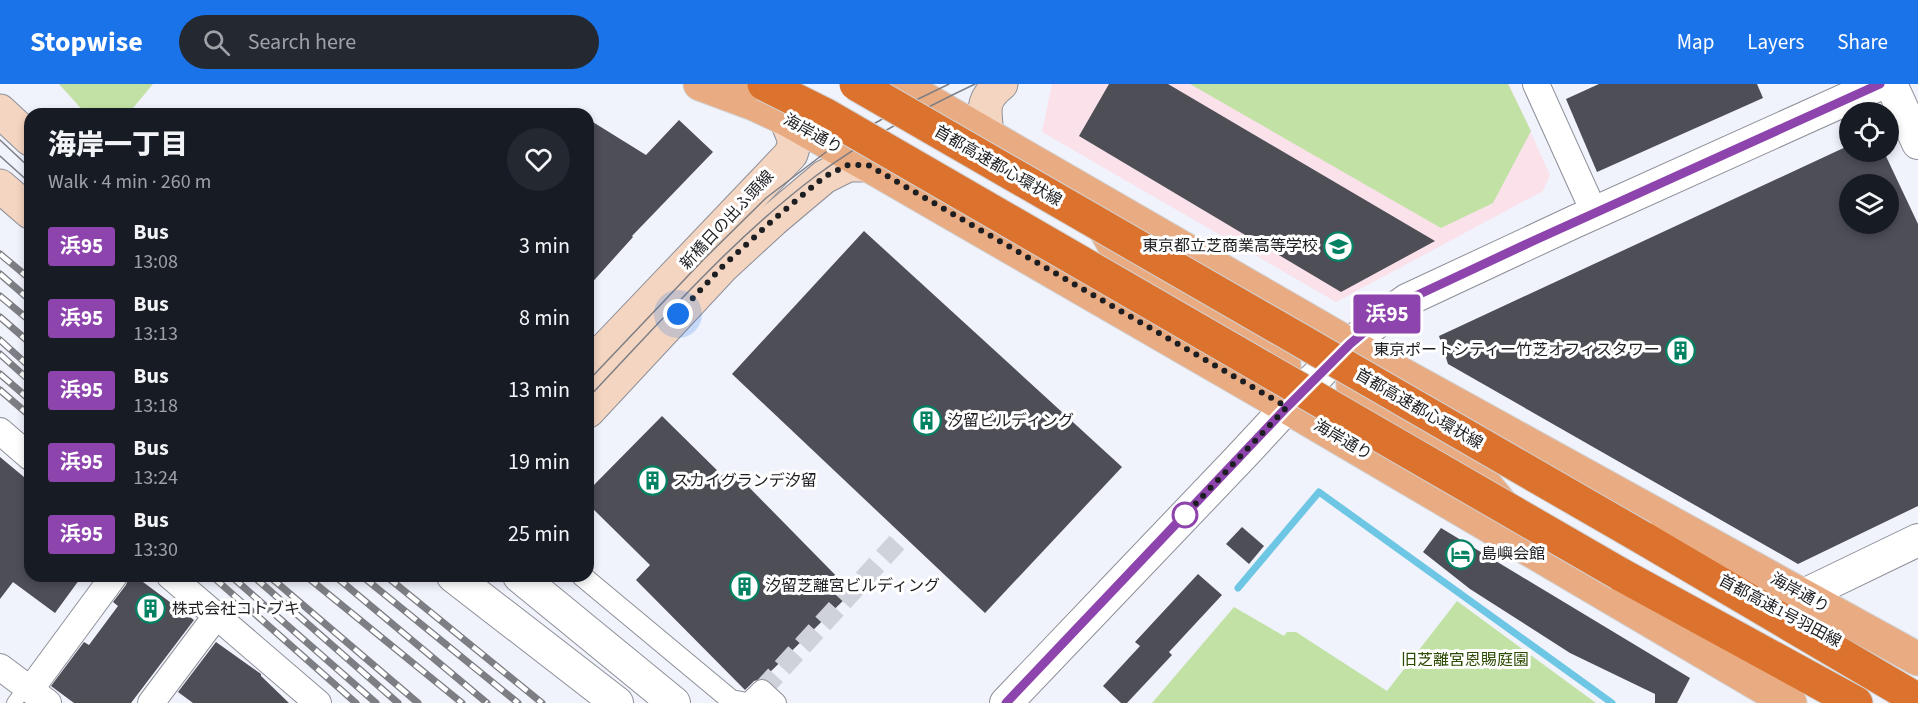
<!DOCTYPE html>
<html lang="en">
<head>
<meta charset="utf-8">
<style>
	body { margin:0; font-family:"Source Sans 3","Noto Sans JP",sans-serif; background:#242831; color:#f1f3f6; height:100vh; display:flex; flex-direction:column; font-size:22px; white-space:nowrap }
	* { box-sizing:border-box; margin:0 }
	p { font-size:20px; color:#9ea1a6 }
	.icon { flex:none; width:33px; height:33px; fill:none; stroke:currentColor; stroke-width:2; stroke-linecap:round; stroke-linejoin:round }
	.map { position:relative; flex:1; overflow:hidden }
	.drawer { position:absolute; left:24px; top:24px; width:570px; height:474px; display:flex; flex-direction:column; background:#171b24; border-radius:18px; box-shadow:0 3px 9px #0003 }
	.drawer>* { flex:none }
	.badge { padding:0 12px; border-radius:4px; font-size:21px; line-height:39px }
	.buttons { position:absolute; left:1839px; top:18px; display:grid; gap:12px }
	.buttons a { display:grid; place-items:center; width:60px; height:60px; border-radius:50%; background:#171b24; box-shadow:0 3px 9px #0003; font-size:30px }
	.you { position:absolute; width:30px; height:30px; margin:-15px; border:4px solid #fff; border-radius:50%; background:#1a73e8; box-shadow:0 0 0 9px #1a73e833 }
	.map>.badge { position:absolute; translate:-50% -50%; box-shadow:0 0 0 3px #fff }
	.round { display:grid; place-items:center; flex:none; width:63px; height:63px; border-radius:32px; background:#242831 }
	.headline { display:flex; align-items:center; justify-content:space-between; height:102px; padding:0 24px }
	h1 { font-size:28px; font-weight:800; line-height:45px }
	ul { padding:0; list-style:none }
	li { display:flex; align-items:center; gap:18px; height:72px; padding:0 24px }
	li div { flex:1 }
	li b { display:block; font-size:22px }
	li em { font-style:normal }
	li .badge { min-width:66px; font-weight:700; text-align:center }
	header { display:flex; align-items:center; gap:36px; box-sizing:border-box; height:84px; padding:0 30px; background:#1a73e8; color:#fff }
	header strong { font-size:28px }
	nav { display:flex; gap:33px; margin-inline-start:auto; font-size:21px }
	.search { width:420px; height:54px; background:#242831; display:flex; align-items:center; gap:15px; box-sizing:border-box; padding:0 21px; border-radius:33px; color:#9ea1a6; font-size:22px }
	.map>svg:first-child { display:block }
</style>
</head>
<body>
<header>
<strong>Stopwise</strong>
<div class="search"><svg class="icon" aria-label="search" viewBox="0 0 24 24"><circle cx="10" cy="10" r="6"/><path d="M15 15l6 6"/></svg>Search here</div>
<nav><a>Map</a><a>Layers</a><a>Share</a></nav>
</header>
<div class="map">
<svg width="1918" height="619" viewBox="0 0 1918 619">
	<rect width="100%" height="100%" fill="#f0f2fc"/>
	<path fill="#fae1ea" d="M1052,0H1509L1550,91L1543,107L1336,218L1042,48Z"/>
	<g fill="#c2e2a5">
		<path d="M59,0H153L128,30H86Z"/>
		<path d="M1190,0H1508L1531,47L1493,119L1441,144Z"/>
		<path d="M1457,517L1596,619H1152L1234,523L1284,552L1287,548H1296L1387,607Z"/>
	</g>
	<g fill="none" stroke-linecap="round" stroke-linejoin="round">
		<path stroke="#6dc6e3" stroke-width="7" d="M1238,504L1319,408L1612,619"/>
	</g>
	<g fill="#4d4e56" fill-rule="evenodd">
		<path d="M1109,0H1168L1435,157L1341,208L1079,52Z"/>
		<path d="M1599,0H1757L1763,14L1597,88L1566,15Z"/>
		<path d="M588,35L646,71L679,36L713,68L632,152L633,153L588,203Z"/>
		<path d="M1850,61V68H1884L1918,140V422L1798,480L1448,280L1439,252ZM1850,100H1888V140H1850Z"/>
		<path d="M864,147L1122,383L985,529L732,290Z"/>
		<path d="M662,332L732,401L739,393L852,508L764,594L754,597L745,606L636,496L650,481L588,420V407Z"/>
		<path d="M0,373L30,398V492H82L55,529L13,498L0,515Z"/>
		<path d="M1242,443L1264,462L1249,480L1226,460Z"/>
		<path d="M1441,444L1690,594L1677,619H1655V610L1570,569L1470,505L1423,468Z"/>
		<path d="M1198,490L1222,511L1169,568L1172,571L1127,619H1121L1103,602L1140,562L1135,558Z"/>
		<path d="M129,493L139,495L194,536L131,619H74L51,602L84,558L89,561L118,522L113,518L126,501Z"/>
		<path d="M216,558L261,590V592L289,619H193L178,608Z"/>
	</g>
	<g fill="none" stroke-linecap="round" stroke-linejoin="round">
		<path stroke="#d0d2db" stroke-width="20" stroke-dasharray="20 10" stroke-linecap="butt" d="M762,606L901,454"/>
		<defs>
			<path id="service" d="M14,619L26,603"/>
			<g id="pedestrian">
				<path d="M582,492L731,616L747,619"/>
				<path d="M749,619L762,606L776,619"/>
			</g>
			<g id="minor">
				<path d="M1536,0L1594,128"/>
				<path d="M0,347L30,373"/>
				<path d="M170,492L318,619"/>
				<path d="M0,583L48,619"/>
				<path d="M30,606L114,492"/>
				<path d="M151,619L217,531"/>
			</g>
			<g id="tertiary">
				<path d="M1891,0L1918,59"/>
				<path d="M453,492L617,619"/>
				<path d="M519,492L674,619"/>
				<path d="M1804,511L1918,456"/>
				<path d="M1006,619C1083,539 1159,458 1236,378C1290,321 1341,260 1407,216L1574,138L1880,0"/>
			</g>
			<g id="secondary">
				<path d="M0,27L30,55"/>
				<path d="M987,51C985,26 980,17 1001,0"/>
				<path d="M0,102L30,128"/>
				<path d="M588,283L791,70L795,57L786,35"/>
				<path d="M588,327L723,182L773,136L824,93L848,81H868"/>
			</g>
			<g id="primary">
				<path d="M700,0L754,20L786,35L868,81L1287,323L1790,619"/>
				<path d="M899,0L1387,282L1918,575"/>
				<path d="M1097,131L1123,177L1283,267L1287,321"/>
				<path d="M1350,260L1354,315L1470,382L1502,421"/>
			</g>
			<g id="motorway">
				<path d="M1643,454L1918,616"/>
				<path d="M1620,490L1856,619"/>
			</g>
		</defs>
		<use href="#service" stroke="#8e9099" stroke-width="16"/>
		<use href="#pedestrian" stroke="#8e9099" stroke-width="22"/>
		<use href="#minor" stroke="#8e9099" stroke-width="28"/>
		<use href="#tertiary" stroke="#8e9099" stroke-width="34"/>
		<use href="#secondary" stroke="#8e9099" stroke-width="35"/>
		<use href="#primary" stroke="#d2d2d3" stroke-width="35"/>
		<use href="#motorway" stroke="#d2d2d3" stroke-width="35"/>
		<use href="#service" stroke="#fff" stroke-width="14"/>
		<use href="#pedestrian" stroke="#fff" stroke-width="20"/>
		<use href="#minor" stroke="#fff" stroke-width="26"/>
		<use href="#tertiary" stroke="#fff" stroke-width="32"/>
		<use href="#secondary" stroke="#f4d5c1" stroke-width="33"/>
		<use href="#primary" stroke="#e9ab82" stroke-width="33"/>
		<use href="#motorway" stroke="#db732f" stroke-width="33"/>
		<g stroke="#7d7e84" stroke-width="1.5">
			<path d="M0,56L30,84"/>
			<path d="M0,72L30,99"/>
			<path d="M588,297L704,175L766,114L830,65L912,18L949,0"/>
			<path d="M588,314C661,237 732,155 817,91C866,55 920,26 975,0"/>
		</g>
		<defs>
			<g id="rail">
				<path d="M0,170L30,195"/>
				<path d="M0,190L30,216"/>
				<path d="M0,212L30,237"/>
				<path d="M0,233L30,259"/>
				<path d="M0,256L30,283"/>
				<path d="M0,270L30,297"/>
				<path d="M0,290L30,316"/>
				<path d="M0,306L30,332"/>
				<path d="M212,492L356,619"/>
				<path d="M231,492L376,619"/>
				<path d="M253,492L398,619"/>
				<path d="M269,492L418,619"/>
				<path d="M306,492L462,619"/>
				<path d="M335,492L487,619"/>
				<path d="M362,492L518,619"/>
				<path d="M386,492L542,619"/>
			</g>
		</defs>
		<use href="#rail" stroke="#7d7e84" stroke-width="7"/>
		<use href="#rail" stroke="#fff" stroke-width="4.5" stroke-dasharray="14" stroke-linecap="butt"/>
		<defs>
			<g id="motorway-bridge">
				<path d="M764,0L826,31L1620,490"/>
				<path d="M856,0L1643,454"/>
			</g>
		</defs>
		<use href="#motorway-bridge" stroke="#d2d2d3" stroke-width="35" stroke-linecap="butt"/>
		<use href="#motorway-bridge" stroke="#db732f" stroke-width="33"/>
	</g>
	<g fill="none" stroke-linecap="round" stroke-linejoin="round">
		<defs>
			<path id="line" d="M1006,619L1287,323L1350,260L1382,233L1407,216L1533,157L1880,0"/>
		</defs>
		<use href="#line" stroke="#fff" stroke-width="14"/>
		<use href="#line" stroke="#8e44ad" stroke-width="9"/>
		<path stroke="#1d1e21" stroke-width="6" stroke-dasharray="0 10.8" d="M678,230L723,182L773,136L824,93L848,81H868L1287,323L1183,433L1185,431"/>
	</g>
	<defs>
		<symbol id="school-ring" viewBox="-11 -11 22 22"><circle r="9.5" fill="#fff" stroke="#028262" stroke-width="1.5"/><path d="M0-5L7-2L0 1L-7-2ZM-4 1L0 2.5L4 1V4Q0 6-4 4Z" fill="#028262"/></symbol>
		<symbol id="building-ring" viewBox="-11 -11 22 22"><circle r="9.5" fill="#fff" stroke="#028262" stroke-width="1.5"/><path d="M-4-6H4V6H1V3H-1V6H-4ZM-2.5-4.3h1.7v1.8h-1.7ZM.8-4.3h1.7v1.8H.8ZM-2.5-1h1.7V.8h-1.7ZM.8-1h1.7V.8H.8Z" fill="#028262"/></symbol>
		<symbol id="hotel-ring" viewBox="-11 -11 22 22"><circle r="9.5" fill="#fff" stroke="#028262" stroke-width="1.5"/><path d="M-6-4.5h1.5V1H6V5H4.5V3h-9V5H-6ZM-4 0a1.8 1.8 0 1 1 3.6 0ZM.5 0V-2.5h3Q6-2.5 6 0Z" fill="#028262"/></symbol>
	</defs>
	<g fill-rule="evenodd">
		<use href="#school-ring" x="1322" y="146" width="33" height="33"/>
		<use href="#building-ring" x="1664" y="250" width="33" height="33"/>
		<use href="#building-ring" x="910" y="320" width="33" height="33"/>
		<use href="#building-ring" x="636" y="380" width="33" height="33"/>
		<use href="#hotel-ring" x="1444" y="454" width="33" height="33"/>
		<use href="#building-ring" x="728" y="486" width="33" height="33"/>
		<use href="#building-ring" x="134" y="508" width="33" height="33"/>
	</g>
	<circle fill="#fff" stroke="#8e44ad" stroke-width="3" cx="1185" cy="431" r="12"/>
	<g text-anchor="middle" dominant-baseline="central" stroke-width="6" stroke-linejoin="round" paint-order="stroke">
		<g font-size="16" fill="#1d1e21" stroke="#fff">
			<text transform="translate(813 50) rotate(29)">海岸通り</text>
			<text transform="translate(998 82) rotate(30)">首都高速都心環状線</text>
			<text transform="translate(727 136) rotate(-47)">新橋日の出ふ頭線</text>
			<text transform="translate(1419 325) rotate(30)">首都高速都心環状線</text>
			<text transform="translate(1343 356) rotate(30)">海岸通り</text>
			<text transform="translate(1800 509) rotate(29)">海岸通り</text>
			<text transform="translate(1780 527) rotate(28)">首都高速1号羽田線</text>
		</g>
		<g font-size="16" fill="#1d1e21" stroke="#fff" text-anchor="start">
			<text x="1318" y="162" text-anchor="end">東京都立芝商業高等学校</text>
			<text x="1660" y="266" text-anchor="end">東京ポートシティー竹芝オフィスタワー</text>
			<text x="947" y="337">汐留ビルディング</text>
			<text x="673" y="397">スカイグランデ汐留</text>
			<text x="1481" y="470">島嶼会館</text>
			<text x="765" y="502">汐留芝離宮ビルディング</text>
			<text x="172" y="525">株式会社コトブキ</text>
		</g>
		<g font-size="16" fill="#2d4a02" stroke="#fff">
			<text x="1465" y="576">旧芝離宮恩賜庭園</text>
		</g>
	</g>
</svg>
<div class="buttons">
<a><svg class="icon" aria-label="locate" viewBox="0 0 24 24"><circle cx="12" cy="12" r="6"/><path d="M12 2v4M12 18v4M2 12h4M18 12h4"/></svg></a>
<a><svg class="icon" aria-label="layers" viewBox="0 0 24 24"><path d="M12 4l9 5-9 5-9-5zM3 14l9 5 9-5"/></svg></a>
</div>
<div class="you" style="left:678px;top:230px"></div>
<b class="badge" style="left:1387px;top:230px;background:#8e44ad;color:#fff">浜95</b>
<section class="drawer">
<div class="headline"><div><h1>海岸一丁目</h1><p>Walk · 4 min · 260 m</p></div><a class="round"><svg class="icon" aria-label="heart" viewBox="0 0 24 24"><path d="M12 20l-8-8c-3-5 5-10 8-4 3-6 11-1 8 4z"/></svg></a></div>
<ul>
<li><span class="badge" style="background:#8e44ad;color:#fff">浜95</span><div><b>Bus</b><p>13:08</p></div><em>3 min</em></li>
<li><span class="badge" style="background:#8e44ad;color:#fff">浜95</span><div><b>Bus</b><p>13:13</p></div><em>8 min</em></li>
<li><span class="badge" style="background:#8e44ad;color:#fff">浜95</span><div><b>Bus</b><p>13:18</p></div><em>13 min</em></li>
<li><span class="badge" style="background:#8e44ad;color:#fff">浜95</span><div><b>Bus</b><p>13:24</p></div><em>19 min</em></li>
<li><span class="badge" style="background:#8e44ad;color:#fff">浜95</span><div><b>Bus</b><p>13:30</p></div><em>25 min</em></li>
</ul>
</section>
</div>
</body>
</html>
